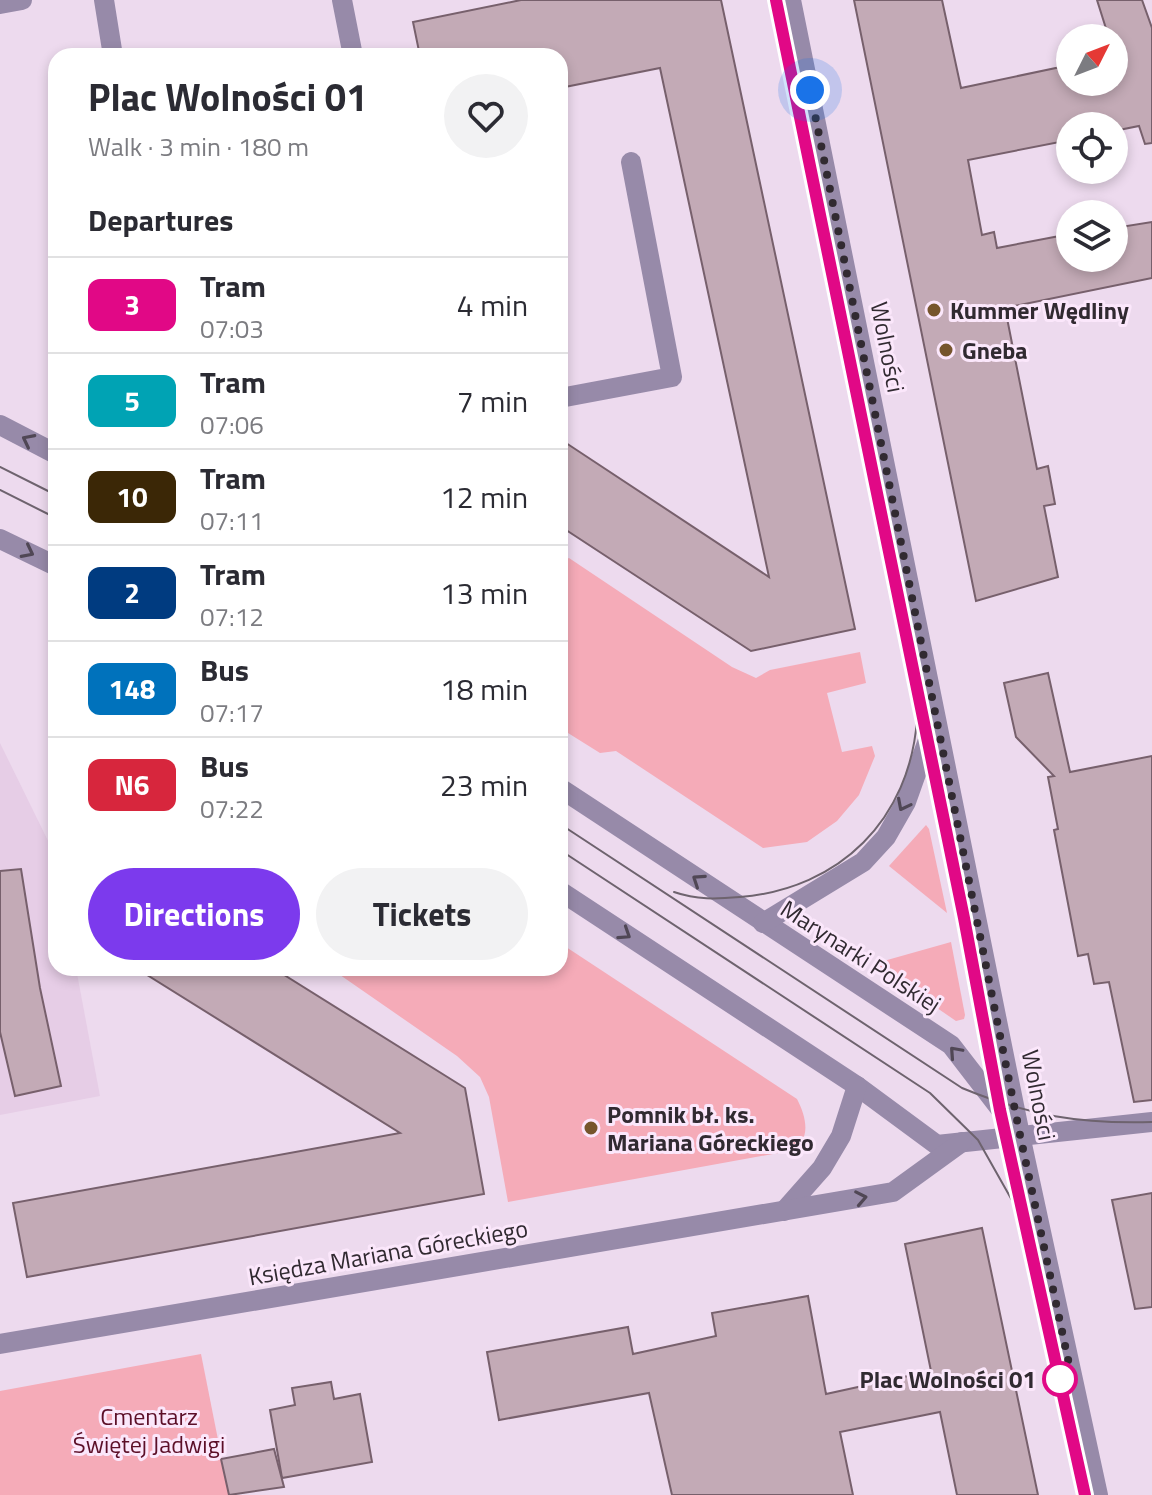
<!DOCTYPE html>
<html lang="en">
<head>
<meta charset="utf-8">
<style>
	body { margin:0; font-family:"Titillium Web",sans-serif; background:#f2f2f3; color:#2b2b33; height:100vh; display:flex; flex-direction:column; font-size:30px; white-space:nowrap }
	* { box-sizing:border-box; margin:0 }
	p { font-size:26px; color:#7c7c81 }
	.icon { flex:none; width:44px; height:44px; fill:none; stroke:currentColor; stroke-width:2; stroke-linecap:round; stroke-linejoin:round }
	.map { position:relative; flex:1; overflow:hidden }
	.panel { position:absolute; left:48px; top:48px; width:520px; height:928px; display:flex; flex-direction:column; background:#fff; border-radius:24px; box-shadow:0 4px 12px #0003 }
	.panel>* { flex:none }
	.badge { padding:0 16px; border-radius:12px; font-size:28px; line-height:52px }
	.needle { width:52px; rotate:48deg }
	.buttons { position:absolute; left:1056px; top:24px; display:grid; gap:16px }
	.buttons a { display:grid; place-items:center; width:72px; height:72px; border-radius:50%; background:#fff; box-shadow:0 4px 12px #0003; font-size:40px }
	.you { position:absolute; width:40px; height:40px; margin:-20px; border:6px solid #fff; border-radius:50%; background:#1a73e8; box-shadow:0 0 0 12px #1a73e833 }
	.map>.badge { position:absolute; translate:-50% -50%; box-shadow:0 0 0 4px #fff }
	h2 { padding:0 40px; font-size:30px; line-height:72px }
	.round { display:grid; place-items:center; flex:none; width:84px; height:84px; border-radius:42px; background:#f2f2f3 }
	.overview { display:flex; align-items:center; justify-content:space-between; height:136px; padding:0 40px }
	h1 { font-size:38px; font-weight:700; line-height:60px }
	.button { display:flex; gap:16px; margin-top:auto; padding:16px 40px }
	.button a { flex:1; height:92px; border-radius:48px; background:#7c3aed; color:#fff; font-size:32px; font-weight:700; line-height:92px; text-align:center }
	.button a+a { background:#f2f2f3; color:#2b2b33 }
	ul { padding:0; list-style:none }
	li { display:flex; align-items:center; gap:24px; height:96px; padding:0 40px; border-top:2px solid #e1e1e2 }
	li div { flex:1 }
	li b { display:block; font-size:30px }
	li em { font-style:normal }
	li .badge { min-width:88px; font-weight:700; text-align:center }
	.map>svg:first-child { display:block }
</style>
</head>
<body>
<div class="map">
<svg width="1152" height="1495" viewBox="0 0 1152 1495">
	<rect width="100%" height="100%" fill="#eddaee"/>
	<path fill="#e6cde6" d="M0,743L55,855L56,968H76L100,1096L0,1115Z"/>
	<g fill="#f5abb8">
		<path d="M569,558L732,667L756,678L770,670L860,652L866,683L827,693L842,752L872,746L875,756L859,795L837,821L807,842L763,848L616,751L600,753L560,728V562Z"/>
		<path d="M926,825L929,829L947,913L889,866Z"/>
		<path d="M951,942L965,1015L964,1019L956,1021L873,964Z"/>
		<path d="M560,943L797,1099C807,1118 812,1142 789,1151L508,1202L489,1097L480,1077L457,1056L330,968H560Z"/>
		<path d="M201,1354L229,1495H0V1391Z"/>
	</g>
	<g fill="#c3aab6" stroke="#77606c" stroke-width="2">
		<path d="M521,0H721L855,629L751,651L560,526V439L769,577L660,68L560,88V56H420L413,22Z"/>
		<path d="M854,0H942L961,88L1070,65V82H1114V38H1109L1097,0H1142L1152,28V143L1145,144L1139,126L1114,131V126H1070V140L968,160L982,235L994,232L997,248L1070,234V258H1114V228L1152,222V278L1005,308L1037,469L1048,466L1055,504L1044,506L1058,577L976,601Z"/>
		<path d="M1048,673L1070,772L1152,756V1100L1134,1102L1109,982L1094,984L1088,954L1078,956L1054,830L1058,829L1048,777L1054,776L1016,737L1004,683Z"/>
		<path d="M21,869L40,988L61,1086L15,1096L0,1032V871Z"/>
		<path d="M136,968H273L465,1088L484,1194L27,1277L13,1203L400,1133Z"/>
		<path d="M1152,1193V1307L1135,1309L1112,1200Z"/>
		<path d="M982,1228L1038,1495H957L940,1412L840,1432L853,1495H672L649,1393L499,1420L487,1352L628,1327L633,1354L716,1336L712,1313L808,1296L826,1394L931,1371L905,1244Z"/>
		<path d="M331,1382L334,1399L360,1394L372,1462L282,1478L270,1410L295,1405L292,1388Z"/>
		<path d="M274,1449L284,1487L229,1495L221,1459Z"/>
	</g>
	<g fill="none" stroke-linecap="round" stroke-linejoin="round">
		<g stroke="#978aa9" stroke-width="20">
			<path d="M104,0L113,56"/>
			<path d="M342,0L353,56"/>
			<path d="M791,0L1020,1135L1098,1495"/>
			<path d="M0,4L22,0"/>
			<path d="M560,398L672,377L631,162"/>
			<path d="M0,425L56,454"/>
			<path d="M0,539L56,566"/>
			<path d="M560,788L951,1045L1018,1132"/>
			<path d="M560,891L857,1086L937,1145L1152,1122"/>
			<path d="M763,923L863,862L886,837L906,802L928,740L932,716"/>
			<path d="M784,1211L822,1168L841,1136L857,1086"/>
			<path d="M0,1344L893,1192L962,1142"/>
		</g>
		<g stroke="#6e636e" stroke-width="2">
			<path d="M776,0L964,918L1000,1110L1085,1495"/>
			<path d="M0,467L56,495"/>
			<path d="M0,490L56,518"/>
			<path d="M560,824L962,1088C1030,1116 1079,1124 1152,1122"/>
			<path d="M560,850L930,1093L978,1140L1013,1202"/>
			<path d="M674,892C697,900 716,899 740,897C840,889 910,819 917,719"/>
		</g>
	</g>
	<defs><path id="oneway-chevron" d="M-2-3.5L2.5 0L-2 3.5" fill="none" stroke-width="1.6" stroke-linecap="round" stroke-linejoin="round" transform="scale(2)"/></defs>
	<g stroke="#504755">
		<use href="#oneway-chevron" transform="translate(28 440) rotate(-153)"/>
		<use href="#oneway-chevron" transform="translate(28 552) rotate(27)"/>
		<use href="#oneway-chevron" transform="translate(903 805) rotate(117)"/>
		<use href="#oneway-chevron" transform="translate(698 880) rotate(-146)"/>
		<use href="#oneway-chevron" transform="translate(625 934) rotate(33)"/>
		<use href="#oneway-chevron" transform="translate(955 1052) rotate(-132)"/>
		<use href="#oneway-chevron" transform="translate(861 1198) rotate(-11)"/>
	</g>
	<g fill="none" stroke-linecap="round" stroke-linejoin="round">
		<defs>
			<path id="line" d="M776,0L964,918L1000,1110L1085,1495"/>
		</defs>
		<use href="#line" stroke="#fff" stroke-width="18"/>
		<use href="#line" stroke="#e10886" stroke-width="12"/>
		<path stroke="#312a31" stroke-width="8" stroke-dasharray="0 14.4" d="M810,90L1020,1135L1072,1378L1060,1379"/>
	</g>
	<g fill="#76552c" stroke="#fbe7fb" stroke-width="3">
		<circle cx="934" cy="310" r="8"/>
		<circle cx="946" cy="350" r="8"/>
		<circle cx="591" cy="1128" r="8"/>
	</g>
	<circle fill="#fff" stroke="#e10886" stroke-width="4" cx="1060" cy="1379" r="16"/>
	<g text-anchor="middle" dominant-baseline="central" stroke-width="6" stroke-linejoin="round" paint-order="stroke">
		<g font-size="24" font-weight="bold" fill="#312a31" stroke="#fbe7fb" text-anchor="start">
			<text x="950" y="310">Kummer Wędliny</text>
			<text x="962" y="350">Gneba</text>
			<text x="607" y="1114">Pomnik bł. ks.<tspan x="607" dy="28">Mariana Góreckiego</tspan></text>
		</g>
		<g font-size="24" fill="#312a31" stroke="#fbe7fb">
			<text transform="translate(888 347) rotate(79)">Wolności</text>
			<text transform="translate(861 956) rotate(33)">Marynarki Polskiej</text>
			<text transform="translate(1039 1095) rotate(79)">Wolności</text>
			<text transform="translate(388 1252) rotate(-10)">Księdza Mariana Góreckiego</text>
		</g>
		<g font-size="24" font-weight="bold" fill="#312a31" stroke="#fbe7fb" text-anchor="end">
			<text x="1036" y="1379">Plac Wolności 01</text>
		</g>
		<g font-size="24" fill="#5c0f28" stroke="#fbe7fb">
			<text x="149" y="1416">Cmentarz<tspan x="149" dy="28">Świętej Jadwigi</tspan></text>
		</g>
	</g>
</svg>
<div class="buttons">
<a><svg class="needle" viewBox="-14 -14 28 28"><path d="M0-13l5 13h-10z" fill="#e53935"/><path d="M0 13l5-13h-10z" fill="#7c7c81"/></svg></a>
<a><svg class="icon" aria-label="locate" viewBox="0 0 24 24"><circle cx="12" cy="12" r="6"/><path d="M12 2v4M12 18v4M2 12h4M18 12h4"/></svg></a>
<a><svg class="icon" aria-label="layers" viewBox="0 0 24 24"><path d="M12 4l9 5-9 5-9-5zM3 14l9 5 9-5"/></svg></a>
</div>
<div class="you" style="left:810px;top:90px"></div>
<section class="panel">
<div class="overview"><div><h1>Plac Wolności 01</h1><p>Walk · 3 min · 180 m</p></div><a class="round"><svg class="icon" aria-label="heart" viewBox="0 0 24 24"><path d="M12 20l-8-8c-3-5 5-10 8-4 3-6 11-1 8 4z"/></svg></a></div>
<h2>Departures</h2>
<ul>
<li><span class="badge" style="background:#e10886;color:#fff">3</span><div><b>Tram</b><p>07:03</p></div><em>4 min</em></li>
<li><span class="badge" style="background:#00a3b4;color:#fff">5</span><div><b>Tram</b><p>07:06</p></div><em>7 min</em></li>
<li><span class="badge" style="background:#3b2706;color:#fff">10</span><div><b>Tram</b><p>07:11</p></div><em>12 min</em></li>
<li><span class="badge" style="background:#003b80;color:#fff">2</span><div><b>Tram</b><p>07:12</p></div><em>13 min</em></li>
<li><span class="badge" style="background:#0072bc;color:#fff">148</span><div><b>Bus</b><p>07:17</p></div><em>18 min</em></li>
<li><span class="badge" style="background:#d7263d;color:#fff">N6</span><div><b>Bus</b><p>07:22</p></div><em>23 min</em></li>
</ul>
<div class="button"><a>Directions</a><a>Tickets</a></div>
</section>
</div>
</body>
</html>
